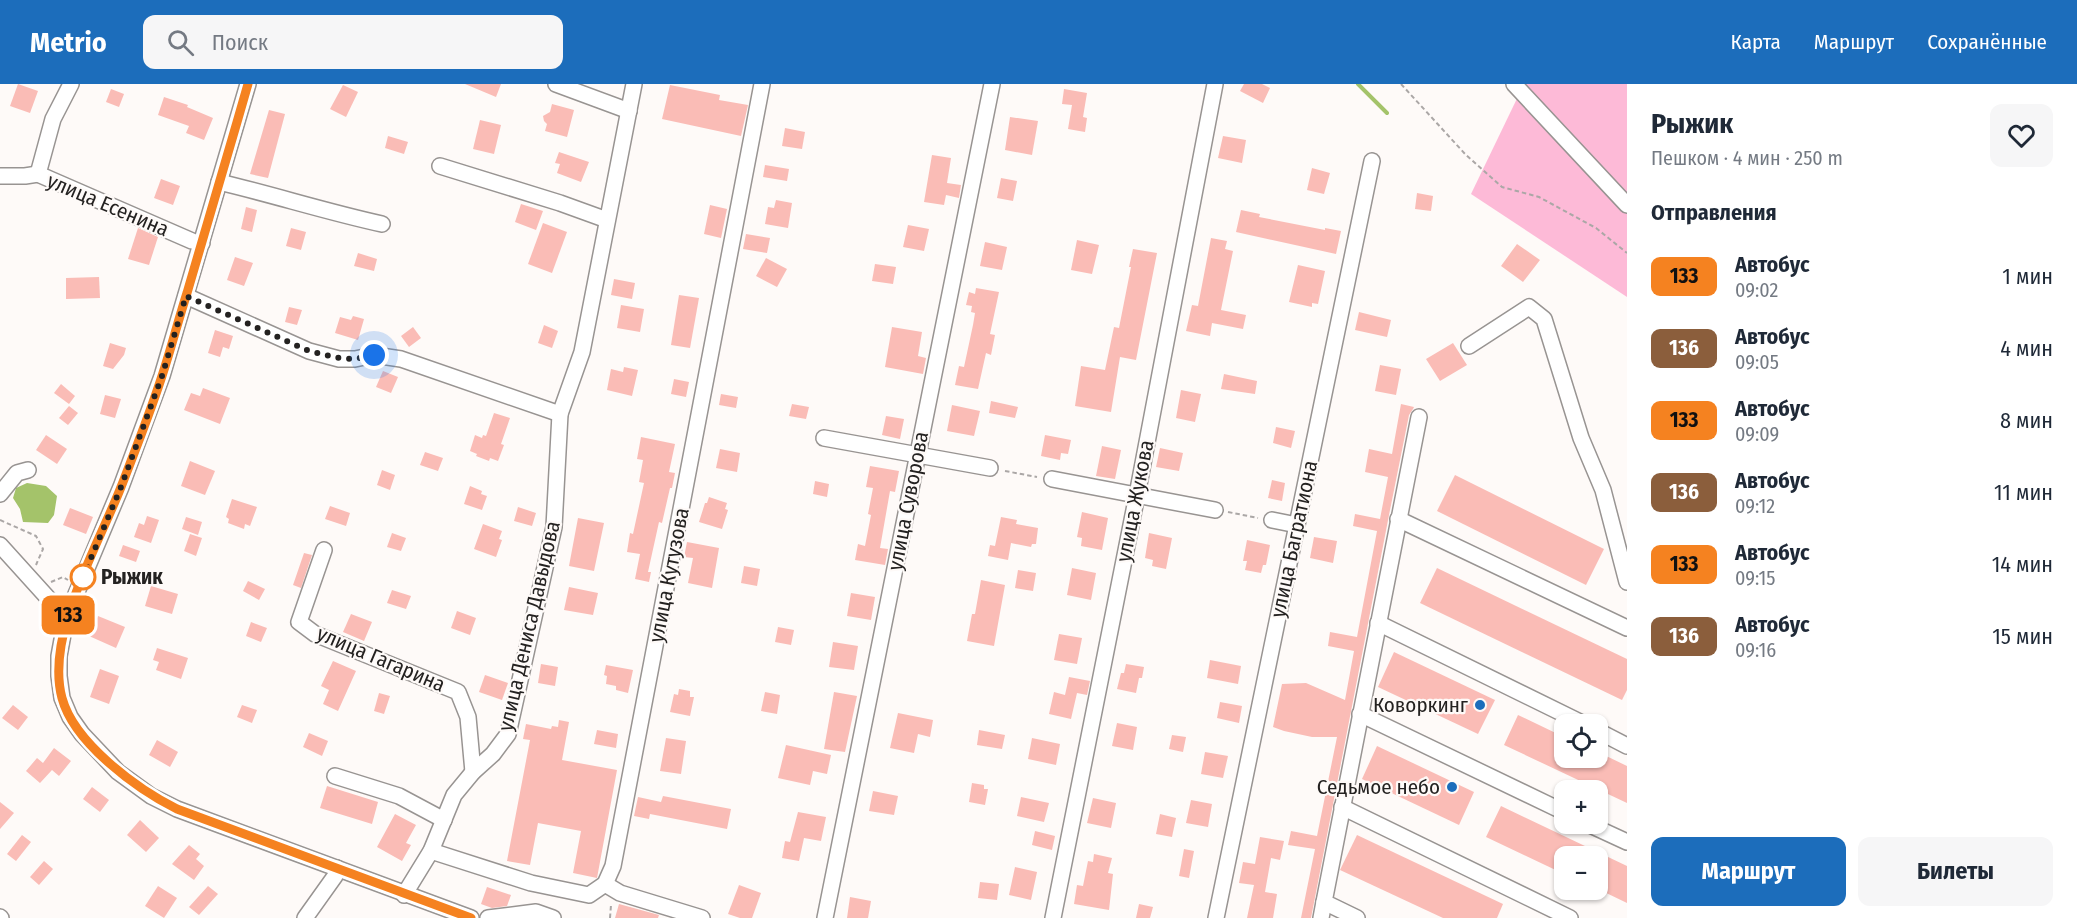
<!DOCTYPE html>
<html lang="ru">
<head>
<meta charset="utf-8">
<style>
	body { margin:0; font-family:"Fira Sans Condensed",sans-serif; background:#f6f6f7; color:#1f2937; height:100vh; display:flex; flex-direction:column; font-size:22px; white-space:nowrap }
	* { box-sizing:border-box; margin:0 }
	p { font-size:20px; color:#747a83 }
	.icon { flex:none; width:33px; height:33px; fill:none; stroke:currentColor; stroke-width:2; stroke-linecap:round; stroke-linejoin:round }
	.map { position:relative; flex:1; overflow:hidden }
	.panel { display:flex; flex-direction:column; background:#fff; width:450px }
	.panel>* { flex:none }
	.badge { padding:0 12px; border-radius:9px; font-size:21px; line-height:39px }
	.tools { position:absolute; left:1554px; top:630px; display:grid; gap:12px }
	.tools a { display:grid; place-items:center; width:54px; height:54px; border-radius:12px; background:#fff; box-shadow:0 2px 4px #0004; font-size:30px }
	.you { position:absolute; width:30px; height:30px; margin:-15px; border:4px solid #fff; border-radius:50%; background:#1a73e8; box-shadow:0 0 0 9px #1a73e833 }
	.map>.badge { position:absolute; translate:-50% -50%; box-shadow:0 0 0 3px #fff }
	h2 { padding:0 24px; font-size:22px; line-height:54px }
	.round { display:grid; place-items:center; flex:none; width:63px; height:63px; border-radius:12px; background:#f6f6f7 }
	.head { display:flex; align-items:center; justify-content:space-between; height:102px; padding:0 24px }
	h1 { font-size:28px; font-weight:700; line-height:45px }
	.action { display:flex; gap:12px; margin-top:auto; padding:12px 24px }
	.action a { flex:1; height:69px; border-radius:12px; background:#1c6dbb; color:#fff; font-size:24px; font-weight:700; line-height:69px; text-align:center }
	.action a+a { background:#f6f6f7; color:#1f2937 }
	ul { padding:0; list-style:none }
	li { display:flex; align-items:center; gap:18px; height:72px; padding:0 24px }
	li div { flex:1 }
	li b { display:block; font-size:22px }
	li em { font-style:normal }
	li .badge { min-width:66px; font-weight:700; text-align:center }
	header { display:flex; align-items:center; gap:36px; box-sizing:border-box; height:84px; padding:0 30px; background:#1c6dbb; color:#fff }
	header strong { font-size:28px }
	nav { display:flex; gap:33px; margin-inline-start:auto; font-size:21px }
	.search { width:420px; height:54px; background:#f6f6f7; display:flex; align-items:center; gap:15px; box-sizing:border-box; padding:0 21px; border-radius:12px; color:#747a83; font-size:22px }
	main { display:flex; flex:1; min-height:0 }
	.map>svg:first-child { display:block }
</style>
</head>
<body>
<header>
<strong>Metrio</strong>
<div class="search"><svg class="icon" aria-label="search" viewBox="0 0 24 24"><circle cx="10" cy="10" r="6"/><path d="M15 15l6 6"/></svg>Поиск</div>
<nav><a>Карта</a><a>Маршрут</a><a>Сохранённые</a></nav>
</header>
<main>
<div class="map">
<svg width="1627" height="834" viewBox="0 0 1627 834">
	<rect width="100%" height="100%" fill="#fefaf8"/>
	<path fill="#fdbad7" d="M1524,0H1627V213L1471,110Z"/>
	<path fill="#a4c36a" d="M27,399L46,402L57,412L54,431L48,439L23,438L20,425L13,414L16,404Z"/>
	<g fill="none" stroke-linecap="round" stroke-linejoin="round">
		<path stroke="#a4c36a" stroke-width="4" d="M1358,0L1387,29"/>
	</g>
	<g fill="#fabcb6">
		<path d="M18,0L38,7L30,29L10,22Z"/>
		<path d="M465,0H501L496,13Z"/>
		<path d="M1244,0H1262L1270,4L1263,19L1240,7Z"/>
		<path d="M343,1L358,8L346,33L330,25Z"/>
		<path d="M670,1L720,11L719,16L748,21L741,52L662,35Z"/>
		<path d="M111,5L124,10L119,23L106,18Z"/>
		<path d="M1064,5L1087,9L1083,33L1087,34L1085,48L1068,45L1072,21L1062,20Z"/>
		<path d="M164,13L188,21L187,23L213,34L204,56L186,49L189,42L158,31Z"/>
		<path d="M552,20L574,26L567,53L545,47L547,40L544,37L543,32L550,28Z"/>
		<path d="M269,26L285,30L268,94L250,90Z"/>
		<path d="M1010,33L1038,37L1032,71L1005,66Z"/>
		<path d="M480,36L501,41L494,70L473,65Z"/>
		<path d="M785,44L805,48L802,65L782,62Z"/>
		<path d="M388,52L408,58L404,70L385,64Z"/>
		<path d="M1223,52L1246,56L1242,79L1218,74Z"/>
		<path d="M559,68L589,78L581,98L557,89L560,80L555,79Z"/>
		<path d="M932,71L951,74L947,99L961,101L959,114L946,111L944,121L924,118Z"/>
		<path d="M765,81L789,85L787,97L763,93Z"/>
		<path d="M1312,84L1330,89L1324,110L1307,106Z"/>
		<path d="M1001,94L1017,97L1013,117L997,114Z"/>
		<path d="M161,95L180,102L173,121L154,114Z"/>
		<path d="M1417,109L1433,112L1431,127L1415,125Z"/>
		<path d="M776,116L792,119L788,144L765,140L768,123L774,124Z"/>
		<path d="M521,120L543,127L536,146L515,138Z"/>
		<path d="M710,121L727,125L721,154L704,150Z"/>
		<path d="M246,123L257,126L252,148L241,145Z"/>
		<path d="M1241,126L1260,130L1259,133L1325,146V144L1341,147L1336,170L1236,148Z"/>
		<path d="M543,139L567,148L552,189L528,180Z"/>
		<path d="M908,141L929,145L924,167L903,163Z"/>
		<path d="M138,144L158,153L149,181L128,175Z"/>
		<path d="M291,144L306,148L301,166L286,162Z"/>
		<path d="M746,150L770,154L767,169L743,165Z"/>
		<path d="M1211,154L1227,157L1225,165L1233,167L1221,226L1246,231L1243,245L1212,239L1210,252L1186,247L1192,221L1198,222Z"/>
		<path d="M1077,156L1099,161L1092,190L1071,186Z"/>
		<path d="M985,158L1007,163L1002,186L980,182Z"/>
		<path d="M1517,160L1540,176L1523,198L1501,182Z"/>
		<path d="M1133,165L1157,169L1136,276L1120,273L1111,328L1075,322L1081,282L1105,286L1114,243L1119,244L1131,183H1129Z"/>
		<path d="M358,169L377,175L374,187L354,182Z"/>
		<path d="M235,173L253,179L244,202L227,196Z"/>
		<path d="M766,174L787,185L777,203L756,192Z"/>
		<path d="M875,180L896,183L893,200L872,197Z"/>
		<path d="M1298,181L1325,187L1318,220L1312,219V223L1289,218Z"/>
		<path d="M99,193L100,214L66,215V194Z"/>
		<path d="M614,195L635,199L632,215L611,211Z"/>
		<path d="M976,204L999,208L990,250L995,251L991,271L986,269L978,305L955,301L959,282L964,283L973,241L975,229L971,228L972,222L966,221L969,208L975,210Z"/>
		<path d="M679,211L699,214L690,264L671,261Z"/>
		<path d="M621,221L644,225L640,248L617,244Z"/>
		<path d="M289,223L302,226L297,241L285,238Z"/>
		<path d="M1359,228L1391,236L1387,253L1355,246Z"/>
		<path d="M353,232L364,235L358,256L335,249L340,233L351,236Z"/>
		<path d="M544,241L558,247L552,264L538,259Z"/>
		<path d="M413,243L421,254L409,263L401,252Z"/>
		<path d="M892,243L922,248L918,272L926,274L923,290L885,283Z"/>
		<path d="M215,246L233,252L229,265L223,263L220,273L208,269Z"/>
		<path d="M110,259L126,264L124,271L113,285L103,282Z"/>
		<path d="M1453,259L1467,281L1440,297L1426,275Z"/>
		<path d="M1380,281L1401,285L1396,311L1375,307Z"/>
		<path d="M624,283L638,286L632,312L607,306L611,285L623,288Z"/>
		<path d="M383,287L398,293L391,309L376,303Z"/>
		<path d="M1224,290L1257,297L1255,310L1221,305Z"/>
		<path d="M674,295L689,298L686,313L671,310Z"/>
		<path d="M61,300L75,312L69,320L54,309Z"/>
		<path d="M203,304L230,314L220,340L184,326L191,309L200,312Z"/>
		<path d="M1181,306L1201,310L1195,338L1176,334Z"/>
		<path d="M721,310L738,313L736,324L719,321Z"/>
		<path d="M105,311L121,315L115,334L100,330Z"/>
		<path d="M991,317L1018,323L1015,334L989,329Z"/>
		<path d="M792,320L809,323L806,335L789,332Z"/>
		<path d="M1401,320L1414,323L1413,325L1409,331L1389,431L1311,834H1301L1315,765L1288,761L1291,747L1317,752L1337,653H1312L1284,647L1273,643L1282,600L1306,599L1345,616L1354,567L1328,562L1330,548L1357,553L1377,447L1353,442L1355,430L1380,435L1388,393L1365,388L1369,365L1392,370Z"/>
		<path d="M952,321L980,327L974,352L947,347Z"/>
		<path d="M69,322L78,329L68,341L59,334Z"/>
		<path d="M494,329L510,334L501,360L504,361L498,377L490,374L489,377L476,372L477,370L470,367L475,351L482,354L483,351L486,352Z"/>
		<path d="M886,332L904,335L900,355L882,351Z"/>
		<path d="M1276,343L1295,347L1291,364L1273,359Z"/>
		<path d="M46,351L67,365L57,380L36,366Z"/>
		<path d="M1045,351L1071,356L1068,370L1061,369L1060,376L1041,372Z"/>
		<path d="M641,353L675,360L669,388L675,389L672,404H670L662,439L659,438L648,488H651L649,498L635,495L640,470L627,468L630,449L633,450L644,399L639,398L643,376L637,375Z"/>
		<path d="M1102,362L1121,366L1115,395L1096,392Z"/>
		<path d="M1160,364L1183,369L1179,387L1156,383Z"/>
		<path d="M720,365L740,369L737,388L716,384Z"/>
		<path d="M425,368L443,374L438,387L420,381Z"/>
		<path d="M190,377L215,387L205,411L181,402Z"/>
		<path d="M870,382L899,387L895,408L890,407L880,464L888,465L885,481L855,476L858,460L865,462L871,431L868,430L873,404L866,403Z"/>
		<path d="M382,386L395,391L390,406L377,401Z"/>
		<path d="M1455,391L1604,465L1586,501L1437,427Z"/>
		<path d="M1272,396L1285,399L1282,417L1268,414Z"/>
		<path d="M815,397L829,400L827,413L813,410Z"/>
		<path d="M470,402L482,407L481,410L487,412L482,426L464,420Z"/>
		<path d="M709,413L727,419L725,425L728,426L722,445L699,438L705,419H707Z"/>
		<path d="M232,415L257,423L250,442L245,440L244,445L228,439L229,435L226,433Z"/>
		<path d="M330,422L350,429L346,442L325,435Z"/>
		<path d="M518,423L536,429L532,442L514,437Z"/>
		<path d="M70,424L93,433L86,450L63,441Z"/>
		<path d="M1082,428L1108,434L1102,466L1081,462L1082,454L1077,453Z"/>
		<path d="M147,432L159,436L151,459L134,453L139,439L144,441Z"/>
		<path d="M186,433L202,438L198,451L182,445Z"/>
		<path d="M1001,433L1017,436L1016,440L1038,444L1036,460H1032L1031,463L1011,459L1008,476L988,472L990,461L995,462Z"/>
		<path d="M578,434L604,439L594,487L569,482Z"/>
		<path d="M483,440L502,447L499,455L502,456L496,473L474,465Z"/>
		<path d="M392,449L406,454L401,467L387,463Z"/>
		<path d="M1149,449L1172,454L1166,485L1152,482L1153,476L1145,474Z"/>
		<path d="M190,450L202,454L196,472L184,467Z"/>
		<path d="M1314,453L1337,457L1333,479L1310,474Z"/>
		<path d="M1247,456L1270,461L1266,481H1263L1261,489L1245,486L1247,477H1243Z"/>
		<path d="M687,458L719,464L712,504L688,499L693,474L684,473Z"/>
		<path d="M123,461L140,467L136,478L119,472Z"/>
		<path d="M304,469L312,471L301,504L293,501Z"/>
		<path d="M744,482L760,485L757,502L741,499Z"/>
		<path d="M1072,484L1096,489L1091,516L1067,511Z"/>
		<path d="M1437,484L1627,575V606L1622,616L1420,519Z"/>
		<path d="M1018,486L1036,489L1033,507L1015,504Z"/>
		<path d="M981,496L1005,501L994,562L967,557L972,530H975Z"/>
		<path d="M248,497L265,505L259,516L243,507Z"/>
		<path d="M151,502L178,510L172,530L145,522Z"/>
		<path d="M569,503L598,509L593,531L564,526Z"/>
		<path d="M392,506L411,512L406,525L387,519Z"/>
		<path d="M851,509L875,513L871,536L847,532Z"/>
		<path d="M457,527L476,534L470,551L451,544Z"/>
		<path d="M351,530L372,538L364,557L343,548Z"/>
		<path d="M98,532L125,543L116,564L89,552Z"/>
		<path d="M251,538L267,544L261,558L246,552Z"/>
		<path d="M778,543L794,546L791,561L775,558Z"/>
		<path d="M1059,550L1082,554L1077,580L1054,576Z"/>
		<path d="M833,558L858,562L854,586L829,583Z"/>
		<path d="M157,564L188,574L181,595L156,586L159,578L153,576Z"/>
		<path d="M1394,568L1495,616L1478,650L1378,603Z"/>
		<path d="M1210,576L1241,582L1238,600L1207,594Z"/>
		<path d="M333,577L356,587L338,627L323,620L329,606L321,602Z"/>
		<path d="M541,580L558,583L555,602L538,599Z"/>
		<path d="M1126,580L1144,583L1142,594H1139L1136,609L1117,605L1121,589H1124Z"/>
		<path d="M606,581L633,586L628,609L616,606V602L606,600L607,592L604,591Z"/>
		<path d="M100,585L119,592L109,620L90,613Z"/>
		<path d="M485,591L508,599L502,616L479,608Z"/>
		<path d="M1069,593L1090,597L1087,611L1077,609L1071,635L1049,630L1054,608L1065,611Z"/>
		<path d="M679,605L690,607V613H694L690,632L670,628L674,610L678,611Z"/>
		<path d="M765,608L780,611L777,630L761,627Z"/>
		<path d="M834,608L857,612L845,668L824,665Z"/>
		<path d="M379,609L390,612L384,630L374,627Z"/>
		<path d="M1220,618L1242,622L1239,639L1217,634Z"/>
		<path d="M13,621L28,633L18,646L2,634Z"/>
		<path d="M242,621L257,626L252,639L237,633Z"/>
		<path d="M898,629L933,636L930,653L918,650L914,669L890,664Z"/>
		<path d="M1518,631L1564,653V674H1598V668L1627,682V719L1504,661Z"/>
		<path d="M559,636L569,638L562,676L617,686L597,794L573,789L581,747L538,739L530,781L507,777L530,656L523,655L526,640L551,645L552,642L558,643Z"/>
		<path d="M1117,639L1137,643L1133,666L1112,662Z"/>
		<path d="M597,646L618,650L616,664L594,660Z"/>
		<path d="M979,646L1005,651L1002,665L977,661Z"/>
		<path d="M309,649L328,657L322,672L303,663Z"/>
		<path d="M1172,651L1186,653L1183,668L1169,665Z"/>
		<path d="M666,654L686,657L681,690L660,687Z"/>
		<path d="M1032,654L1060,660L1056,681L1028,675Z"/>
		<path d="M157,656L178,668L170,683L149,671Z"/>
		<path d="M786,661L831,671L827,690L813,687L810,701L778,694Z"/>
		<path d="M1377,662L1474,708L1459,741L1362,695Z"/>
		<path d="M54,664L71,677L59,692L52,686L40,699L26,687L37,674L43,679Z"/>
		<path d="M1205,668L1228,672L1223,694L1201,690Z"/>
		<path d="M972,699L984,701V705H988L985,721L969,718Z"/>
		<path d="M327,702L378,718L372,740L320,724Z"/>
		<path d="M92,703L109,716L100,728L83,715Z"/>
		<path d="M873,707L898,712L894,731L869,727Z"/>
		<path d="M663,712L731,725L727,745L650,730L649,735L634,732L638,713L661,718Z"/>
		<path d="M1021,713L1049,719L1044,738L1017,732Z"/>
		<path d="M1093,714L1116,719L1111,744L1087,739Z"/>
		<path d="M1191,716L1212,720L1208,743L1186,739Z"/>
		<path d="M0,718L14,729L0,745Z"/>
		<path d="M1501,722L1627,782V819L1598,805V772H1564V790L1486,753Z"/>
		<path d="M798,728L826,733L821,757L804,754L799,777L782,774L785,757L790,758Z"/>
		<path d="M395,730L416,741L406,759L411,761L402,777L377,763Z"/>
		<path d="M1160,730L1176,734L1172,753L1156,750Z"/>
		<path d="M140,736L159,754L146,768L127,751Z"/>
		<path d="M1035,747L1055,752L1052,766L1032,761Z"/>
		<path d="M22,751L31,758L16,777L7,770Z"/>
		<path d="M1357,751L1503,820L1497,834H1443L1340,786Z"/>
		<path d="M1260,753L1284,757L1280,776L1271,774L1265,808L1277,810L1273,834H1247L1254,801L1239,799L1243,778L1255,780Z"/>
		<path d="M189,761L200,770L196,775L204,782L194,796L172,780Z"/>
		<path d="M1184,765L1194,767L1189,794L1179,792Z"/>
		<path d="M1094,770L1112,774L1108,789L1113,790L1109,826L1074,820L1077,801L1083,802L1088,777L1093,778Z"/>
		<path d="M44,777L53,785L39,801L30,793Z"/>
		<path d="M1015,783L1037,788L1031,816L1009,811Z"/>
		<path d="M980,798L999,800L997,816L978,814Z"/>
		<path d="M739,801L761,809L752,834H740L728,830Z"/>
		<path d="M158,802L177,814L164,834L145,822Z"/>
		<path d="M208,802L218,810L199,831L189,823Z"/>
		<path d="M487,803L511,811L507,822L492,824L481,820Z"/>
		<path d="M850,813L871,817L868,834H847Z"/>
		<path d="M619,820L659,831L658,834H615Z"/>
		<path d="M1139,820L1153,823L1150,834H1136Z"/>
	</g>
	<g fill="none" stroke-linecap="round" stroke-linejoin="round">
		<defs>
			<g id="minor">
				<path d="M248,0L162,292L121,403L66,534L59,572V592L62,614L70,633L82,650L118,688L151,712L177,725L471,834"/>
				<path d="M556,0L629,27"/>
				<path d="M1514,0L1627,121"/>
				<path d="M440,82L560,119L607,136"/>
				<path d="M38,90L192,157L202,159"/>
				<path d="M38,90L53,35L71,0"/>
				<path d="M0,92H25L38,90"/>
				<path d="M219,98C274,111 327,128 382,140"/>
				<path d="M186,212L309,267L339,275H355L374,271L401,275L560,330"/>
				<path d="M1469,262L1529,223L1544,235L1581,354L1603,406L1627,498"/>
				<path d="M824,354L990,384"/>
				<path d="M1052,395L1215,426"/>
				<path d="M0,410L17,389L28,386"/>
				<path d="M1398,435L1627,544"/>
				<path d="M1272,436L1297,441"/>
				<path d="M0,461L66,534"/>
				<path d="M324,466L299,538L315,550L458,608L468,633L473,688"/>
				<path d="M1378,539L1584,640"/>
				<path d="M1360,630L1564,728"/>
				<path d="M1598,647L1627,662"/>
				<path d="M335,692L399,712L444,736"/>
				<path d="M1342,723L1570,834"/>
				<path d="M1588,740L1627,758"/>
				<path d="M431,767L531,799L589,811L605,800L613,782L762,0"/>
				<path d="M605,800L620,809L702,834"/>
				<path d="M404,811L431,767L454,711L473,688L493,670L508,650L554,443L560,330L582,268L634,0"/>
				<path d="M0,833L1,834"/>
				<path d="M305,834L335,792L337,784"/>
				<path d="M488,834L536,828L553,834"/>
				<path d="M825,834L992,0"/>
				<path d="M1053,834L1137,411L1215,0"/>
				<path d="M1216,834L1372,77"/>
				<path d="M1321,834L1324,818"/>
				<path d="M1357,834L1324,818L1419,333"/>
			</g>
		</defs>
		<use href="#minor" stroke="#989492" stroke-width="18"/>
		<g stroke="#aba7a6" stroke-width="2" stroke-dasharray="4.5 3" stroke-linecap="butt">
			<path d="M1401,0L1466,71L1502,103L1539,113L1596,144L1627,169"/>
			<path d="M1005,387L1037,393"/>
			<path d="M1228,428L1258,434"/>
			<path d="M0,436L36,452L43,465L36,481"/>
			<path d="M51,498L63,493L68,496"/>
			<path d="M610,834L611,821"/>
		</g>
		<use href="#minor" stroke="#fff" stroke-width="15"/>
	</g>
	<g fill="none" stroke-linecap="round" stroke-linejoin="round">
		<defs>
			<path id="line" d="M248,0C228,70 207,140 187,209C178,237 171,265 162,292C150,329 135,367 121,403C98,462 45,551 62,614C74,659 137,705 177,725L471,834"/>
		</defs>
		<use href="#line" stroke="#fff" stroke-width="14"/>
		<use href="#line" stroke="#f58220" stroke-width="9"/>
		<path stroke="#242221" stroke-width="6" stroke-dasharray="0 10.8" d="M83,493L121,403L162,292L186,212L309,267L339,274L355,275L374,271"/>
	</g>
	<circle fill="#fff" stroke="#f58220" stroke-width="3" cx="83" cy="493" r="12"/>
	<g fill="#1c6dbb" stroke="#fefaf8" stroke-width="2">
		<circle cx="1480" cy="621" r="6"/>
		<circle cx="1452" cy="703" r="6"/>
	</g>
	<g text-anchor="middle" dominant-baseline="central" stroke-width="4.5" stroke-linejoin="round" paint-order="stroke">
		<g font-size="21" fill="#242221" stroke="#fefaf8">
			<text transform="translate(108 121) rotate(23)">улица Есенина</text>
			<text transform="translate(908 417) rotate(-79)">улица Суворова</text>
			<text transform="translate(1135 417) rotate(-79)">улица Жукова</text>
			<text transform="translate(1294 455) rotate(-78)">улица Багратиона</text>
			<text transform="translate(669 491) rotate(-79)">улица Кутузова</text>
			<text transform="translate(529 542) rotate(-77)">улица Дениса Давыдова</text>
			<text transform="translate(381 575) rotate(23)">улица Гагарина</text>
		</g>
		<g font-size="21" font-weight="bold" fill="#242221" stroke="#fefaf8" text-anchor="start">
			<text x="101" y="493">Рыжик</text>
		</g>
		<g font-size="21" fill="#242221" stroke="#fefaf8" text-anchor="end">
			<text x="1468" y="621">Коворкинг</text>
			<text x="1440" y="703">Седьмое небо</text>
		</g>
	</g>
</svg>
<div class="tools">
<a><svg class="icon" aria-label="locate" viewBox="0 0 24 24"><circle cx="12" cy="12" r="6"/><path d="M12 2v4M12 18v4M2 12h4M18 12h4"/></svg></a>
<a>+</a>
<a>−</a>
</div>
<div class="you" style="left:374px;top:271px"></div>
<b class="badge" style="left:68px;top:531px;background:#f58220;color:#111">133</b>
</div>
<section class="panel">
<div class="head"><div><h1>Рыжик</h1><p>Пешком · 4 мин · 250 m</p></div><a class="round"><svg class="icon" aria-label="heart" viewBox="0 0 24 24"><path d="M12 20l-8-8c-3-5 5-10 8-4 3-6 11-1 8 4z"/></svg></a></div>
<h2>Отправления</h2>
<ul>
<li><span class="badge" style="background:#f58220;color:#111">133</span><div><b>Автобус</b><p>09:02</p></div><em>1 мин</em></li>
<li><span class="badge" style="background:#8b5e3c;color:#fff">136</span><div><b>Автобус</b><p>09:05</p></div><em>4 мин</em></li>
<li><span class="badge" style="background:#f58220;color:#111">133</span><div><b>Автобус</b><p>09:09</p></div><em>8 мин</em></li>
<li><span class="badge" style="background:#8b5e3c;color:#fff">136</span><div><b>Автобус</b><p>09:12</p></div><em>11 мин</em></li>
<li><span class="badge" style="background:#f58220;color:#111">133</span><div><b>Автобус</b><p>09:15</p></div><em>14 мин</em></li>
<li><span class="badge" style="background:#8b5e3c;color:#fff">136</span><div><b>Автобус</b><p>09:16</p></div><em>15 мин</em></li>
</ul>
<div class="action"><a>Маршрут</a><a>Билеты</a></div>
</section>
</main>
</body>
</html>
